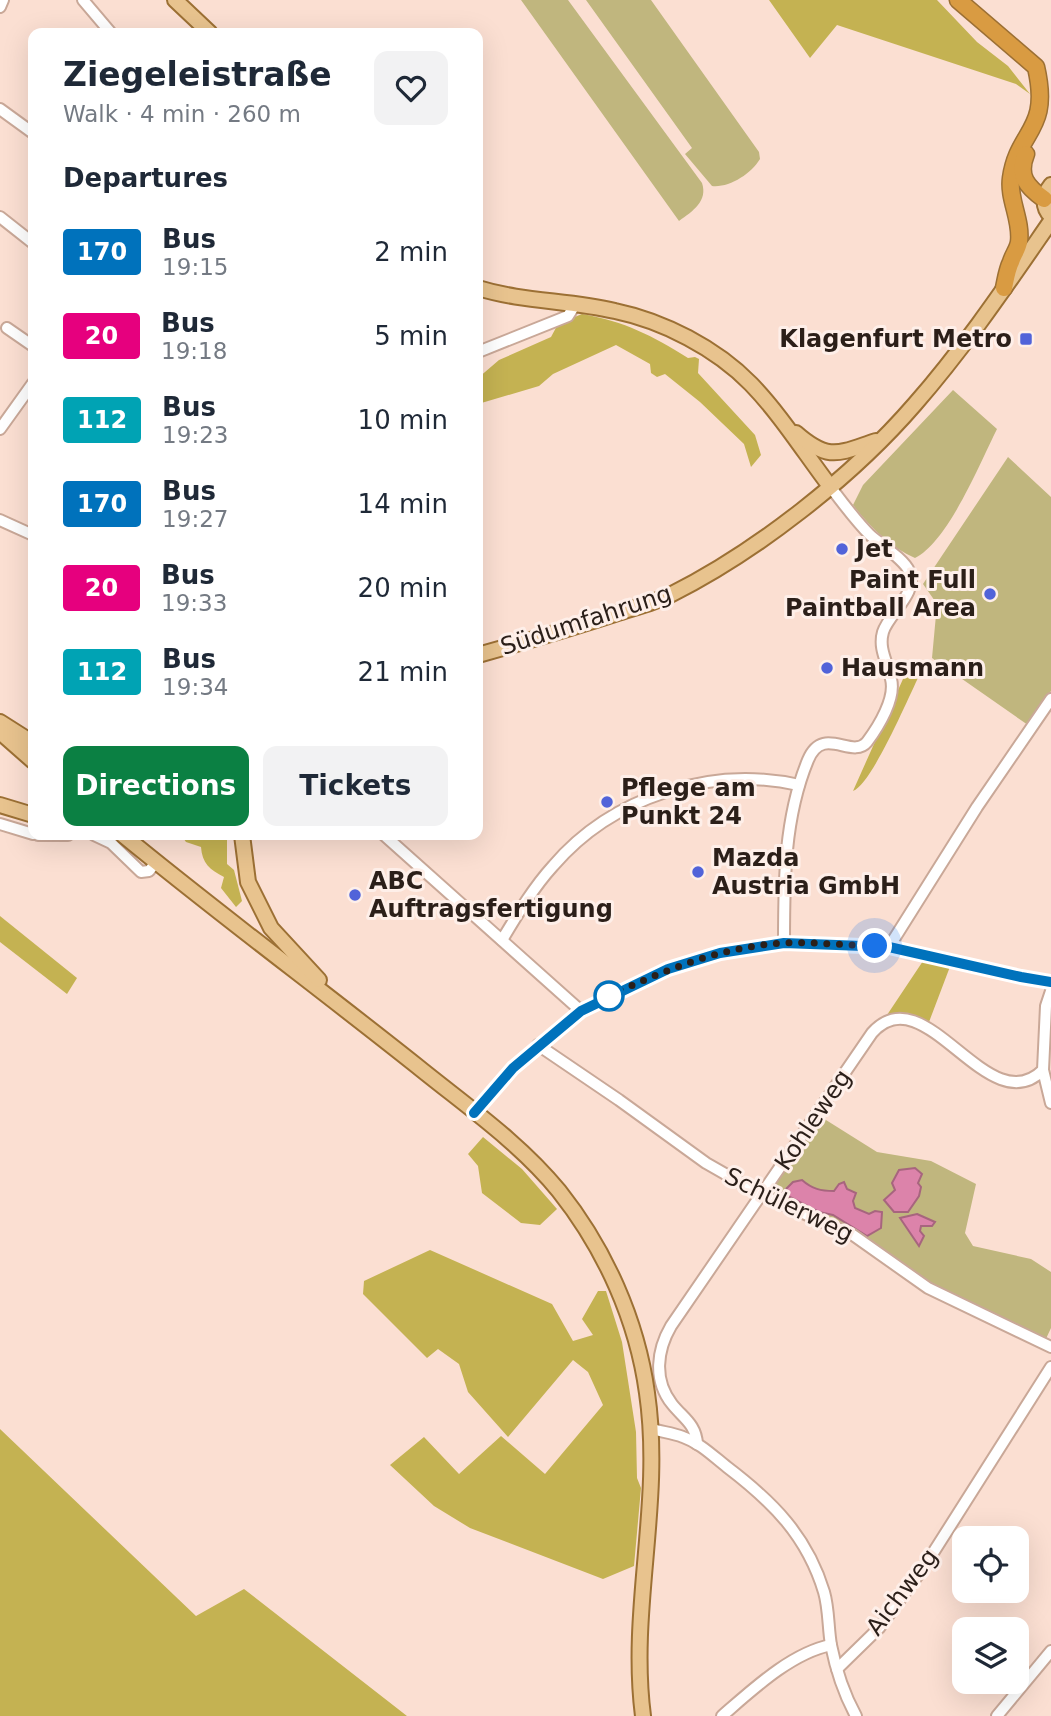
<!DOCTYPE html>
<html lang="en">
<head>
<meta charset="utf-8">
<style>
	body { margin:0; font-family:"DejaVu Sans",sans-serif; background:#f2f2f3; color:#1f2937; height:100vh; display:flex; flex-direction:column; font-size:26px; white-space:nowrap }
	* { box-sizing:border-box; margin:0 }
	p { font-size:23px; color:#747a83 }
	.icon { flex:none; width:38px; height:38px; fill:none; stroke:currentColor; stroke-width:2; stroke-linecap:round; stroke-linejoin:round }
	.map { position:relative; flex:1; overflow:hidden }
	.sheet { position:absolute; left:28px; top:28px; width:455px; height:812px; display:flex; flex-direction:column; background:#fff; border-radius:14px; box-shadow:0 7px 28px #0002 }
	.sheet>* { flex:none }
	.badge { padding:0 14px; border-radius:5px; font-size:24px; line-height:46px }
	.tools { position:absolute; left:952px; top:1526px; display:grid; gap:14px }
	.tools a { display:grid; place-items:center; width:77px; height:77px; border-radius:14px; background:#fff; box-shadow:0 7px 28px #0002; font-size:35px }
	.you { position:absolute; width:35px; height:35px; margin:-18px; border:5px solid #fff; border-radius:50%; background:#1a73e8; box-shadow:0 0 0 10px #1a73e833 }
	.map>.badge { position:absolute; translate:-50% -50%; box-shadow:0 0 0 4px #fff }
	h2 { padding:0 35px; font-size:26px; line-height:63px }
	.round { display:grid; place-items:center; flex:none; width:74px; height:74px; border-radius:14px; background:#f2f2f3 }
	.overview { display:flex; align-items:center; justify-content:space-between; height:119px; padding:0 35px }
	h1 { font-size:33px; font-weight:600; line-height:52px }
	.cta { display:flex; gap:14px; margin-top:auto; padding:14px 35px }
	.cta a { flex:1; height:80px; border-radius:14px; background:#0b8043; color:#fff; font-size:28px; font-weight:600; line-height:80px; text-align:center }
	.cta a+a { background:#f2f2f3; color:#1f2937 }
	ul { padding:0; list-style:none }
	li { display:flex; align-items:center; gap:21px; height:84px; padding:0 35px }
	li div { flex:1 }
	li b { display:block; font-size:26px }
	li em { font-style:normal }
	li .badge { min-width:77px; font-weight:700; text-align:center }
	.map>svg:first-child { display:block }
</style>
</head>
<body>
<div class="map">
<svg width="1051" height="1716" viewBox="0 0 1051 1716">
	<rect width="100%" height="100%" fill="#fbdfd2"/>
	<g fill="#c0b67e" fill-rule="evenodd">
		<path d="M521,0H568L702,183C708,201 693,211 679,221Z"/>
		<path d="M586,0H651L759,152L760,159C751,174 729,188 712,186L685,154L692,148Z"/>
		<path d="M953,390L997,429C980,463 948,542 915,558C890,547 870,527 853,505L863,485Z"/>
		<path d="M1008,457L1051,497V691L1028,725L932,658L937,604L923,584Z"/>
		<path d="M818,1115L877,1152L931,1161L976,1184L965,1233L973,1246L1031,1259L1051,1272V1328L1044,1343L928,1288L878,1251L762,1195ZM802,1180C805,1183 808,1186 811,1188C826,1195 847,1187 855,1208L869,1214L882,1212L881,1228L867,1235L833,1215L819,1212L783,1194L793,1182Z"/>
	</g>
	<g fill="#c4b252">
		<path d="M769,0H937L977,42L1008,66L1030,94L1016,84L837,25L810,58Z"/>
		<path d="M582,314C626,322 651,335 688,358L695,357L699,359L698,373L755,435L761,455L751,467L744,444L700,402L665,374L657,377L651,373L650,364L616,345L553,374L539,386L478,404V378L499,360L551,337L558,324Z"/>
		<path d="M907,670L919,676C908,698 872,784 853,791Z"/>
		<path d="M181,835H227V864L234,870L242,901L236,907L221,888L224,877C210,870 202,863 201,847L186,842Z"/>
		<path d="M0,916L77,978L67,994L0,942Z"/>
		<path d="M925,958L951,964L929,1022C914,1013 904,1011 887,1015Z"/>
		<path d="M483,1137L522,1169L557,1209L540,1225L521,1223L482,1193L478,1166L468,1154Z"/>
		<path d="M430,1250L552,1304L573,1341L593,1335L582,1319L598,1291H606L622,1342L636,1432L637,1478L641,1488L634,1566L603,1579L470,1528L434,1506L390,1465L424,1437L459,1474L501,1436L545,1474L603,1405L588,1372L573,1360L508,1437L468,1392L459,1364L438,1349L427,1358L363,1294L364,1281Z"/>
		<path d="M0,1429L196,1616L244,1589L407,1716H0Z"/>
	</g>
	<g fill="#dc83aa" stroke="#a7657e" stroke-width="2">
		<path d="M915,1168L922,1174L918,1183L921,1187L919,1196L908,1212H894L884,1200L895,1190L892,1183L899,1170Z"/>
		<path d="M802,1180C812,1189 821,1191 834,1191L839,1184L844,1182L847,1189L856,1193L853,1201L855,1208L869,1214L875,1211L882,1212L881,1228L867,1236L833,1215L819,1212L782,1193L793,1182Z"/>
		<path d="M917,1214L935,1222L932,1226H921L920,1231L924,1236L919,1246L900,1218Z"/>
	</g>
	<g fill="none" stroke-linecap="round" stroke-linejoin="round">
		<defs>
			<g id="minor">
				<path d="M83,0L111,33"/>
				<path d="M0,7L3,0"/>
				<path d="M0,109L33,133"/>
				<path d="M0,217L33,243"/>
				<path d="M7,328L33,346"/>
				<path d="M478,352L568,316L575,305"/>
				<path d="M0,429L33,383"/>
				<path d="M0,520L33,535"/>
				<path d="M0,824L33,834"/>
				<path d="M38,835H68"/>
				<path d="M94,835L111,843L141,872L149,871L156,862"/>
				<path d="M384,835L581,1011"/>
				<path d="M502,940C517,915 533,888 553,866C612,797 711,765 799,785"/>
				<path d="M784,943C784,881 784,818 808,760C823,724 852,760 867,742C879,726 896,698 891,679C888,663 878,649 883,632C889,613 919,593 909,571C904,559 880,544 870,535C855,520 842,502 829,485"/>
				<path d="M889,947L977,807L1051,699"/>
				<path d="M538,1045L619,1100L706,1163L762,1195L853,1235L928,1288L1051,1347"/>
				<path d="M1043,1070L1051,1103"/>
				<path d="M474,1113L513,1068L581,1011L668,969L720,953L784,943L889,947L1021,977L1051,982"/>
				<path d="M652,1429C662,1432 673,1433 683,1437C700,1443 713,1456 727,1467C773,1502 807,1536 824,1592C829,1609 828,1628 831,1645C836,1670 844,1694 856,1716"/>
				<path d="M697,1444C696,1424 683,1418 672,1404C653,1380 657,1350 671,1326L872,1033C925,973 988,1125 1043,1070L1046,1006L1051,991"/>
				<path d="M837,1669L879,1628L926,1564L1051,1367"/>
				<path d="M722,1716C752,1690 791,1653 831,1645"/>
				<path d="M997,1716L1051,1651"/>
			</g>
			<g id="major">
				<path d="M175,0L210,33"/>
				<path d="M1051,185C1043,195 1042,207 1051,216"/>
				<path d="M478,288C523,302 569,300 615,311C663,321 716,348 751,384C780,414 804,452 829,485"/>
				<path d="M796,433C829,462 839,453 876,441"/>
				<path d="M478,655C524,642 569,629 615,614C633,608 653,603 670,595C756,552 852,477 915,404C965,347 1008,283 1051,221"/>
				<path d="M0,722L33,743"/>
				<path d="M0,732L33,761"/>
				<path d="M0,805L33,815"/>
				<path d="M123,835C219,914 319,988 417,1066C465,1105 519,1142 559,1191C605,1249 637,1320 647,1393C663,1503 629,1608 643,1716"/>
				<path d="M242,835L248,882L271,928L319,980"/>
			</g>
			<g id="highway">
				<path d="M958,0L1036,67C1051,132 1018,129 1011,178C1008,199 1022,220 1019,242C1018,249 1013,255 1011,262C1007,270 1006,279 1004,288"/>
				<path d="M1026,154C1017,176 1027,187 1044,199"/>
			</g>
		</defs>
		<use href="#minor" stroke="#c9a898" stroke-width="14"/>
		<use href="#major" stroke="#9c7034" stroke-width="18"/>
		<use href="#highway" stroke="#9c7034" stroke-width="19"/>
		<use href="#minor" stroke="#fff" stroke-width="10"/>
		<use href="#major" stroke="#e8c38e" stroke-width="14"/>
		<use href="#highway" stroke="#d99b42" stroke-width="16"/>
	</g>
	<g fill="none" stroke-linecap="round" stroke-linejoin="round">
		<defs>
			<path id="line" d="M474,1113L513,1068L581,1011L668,969L720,953L784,943L889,947L1021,977L1051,982"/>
		</defs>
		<use href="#line" stroke="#fff" stroke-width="16"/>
		<use href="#line" stroke="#0072bc" stroke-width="10"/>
		<path stroke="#2b1f19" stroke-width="7" stroke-dasharray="0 12.6" d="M609,996C665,970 720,947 783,943C814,942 845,945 875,946"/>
	</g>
	<g fill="#5163d9" stroke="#feefe9" stroke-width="2.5">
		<rect x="1019" y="332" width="14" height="14" rx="3.5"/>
		<circle cx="842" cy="549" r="7"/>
		<circle cx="990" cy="594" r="7"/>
		<circle cx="827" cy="668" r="7"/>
		<circle cx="607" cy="802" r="7"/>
		<circle cx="698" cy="872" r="7"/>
		<circle cx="355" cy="895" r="7"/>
	</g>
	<circle fill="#fff" stroke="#0072bc" stroke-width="3.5" cx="609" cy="996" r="14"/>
	<g text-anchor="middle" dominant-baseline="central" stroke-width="6" stroke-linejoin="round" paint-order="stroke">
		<g font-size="24" font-weight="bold" fill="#2b1f19" stroke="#feefe9" text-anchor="start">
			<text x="1012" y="339" text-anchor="end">Klagenfurt Metro</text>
			<text x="856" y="549">Jet</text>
			<text x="976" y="580" text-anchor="end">Paint Full<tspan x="976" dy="28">Paintball Area</tspan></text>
			<text x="841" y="668">Hausmann</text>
			<text x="621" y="788">Pflege am<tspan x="621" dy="28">Punkt 24</tspan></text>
			<text x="712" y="858">Mazda<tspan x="712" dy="28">Austria GmbH</tspan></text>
			<text x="369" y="881">ABC<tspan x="369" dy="28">Auftragsfertigung</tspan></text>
		</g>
		<g font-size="24" fill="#2b1f19" stroke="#feefe9">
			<text transform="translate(586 620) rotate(-18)">Südumfahrung</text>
			<text transform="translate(813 1120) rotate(-56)">Kohleweg</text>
			<text transform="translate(789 1205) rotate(26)">Schülerweg</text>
			<text transform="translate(902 1592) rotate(-53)">Aichweg</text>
		</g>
	</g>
</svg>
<div class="tools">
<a><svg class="icon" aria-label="locate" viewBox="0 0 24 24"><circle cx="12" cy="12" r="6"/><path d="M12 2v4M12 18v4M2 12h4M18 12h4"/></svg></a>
<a><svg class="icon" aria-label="layers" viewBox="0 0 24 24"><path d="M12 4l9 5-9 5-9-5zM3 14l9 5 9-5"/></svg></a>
</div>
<div class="you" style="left:875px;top:946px"></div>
<section class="sheet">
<div class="overview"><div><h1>Ziegeleistraße</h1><p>Walk · 4 min · 260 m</p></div><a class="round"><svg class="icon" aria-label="heart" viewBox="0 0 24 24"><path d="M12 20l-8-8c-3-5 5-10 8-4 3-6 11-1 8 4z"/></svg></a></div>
<h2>Departures</h2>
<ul>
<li><span class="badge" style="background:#0072bc;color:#fff">170</span><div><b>Bus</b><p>19:15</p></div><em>2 min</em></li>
<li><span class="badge" style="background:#e6007e;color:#fff">20</span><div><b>Bus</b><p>19:18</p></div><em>5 min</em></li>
<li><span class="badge" style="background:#00a3b4;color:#fff">112</span><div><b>Bus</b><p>19:23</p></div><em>10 min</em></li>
<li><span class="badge" style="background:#0072bc;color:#fff">170</span><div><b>Bus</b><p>19:27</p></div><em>14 min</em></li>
<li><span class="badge" style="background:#e6007e;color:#fff">20</span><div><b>Bus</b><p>19:33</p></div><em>20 min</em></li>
<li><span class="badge" style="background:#00a3b4;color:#fff">112</span><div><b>Bus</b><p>19:34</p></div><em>21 min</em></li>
</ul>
<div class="cta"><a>Directions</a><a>Tickets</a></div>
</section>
</div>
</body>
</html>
